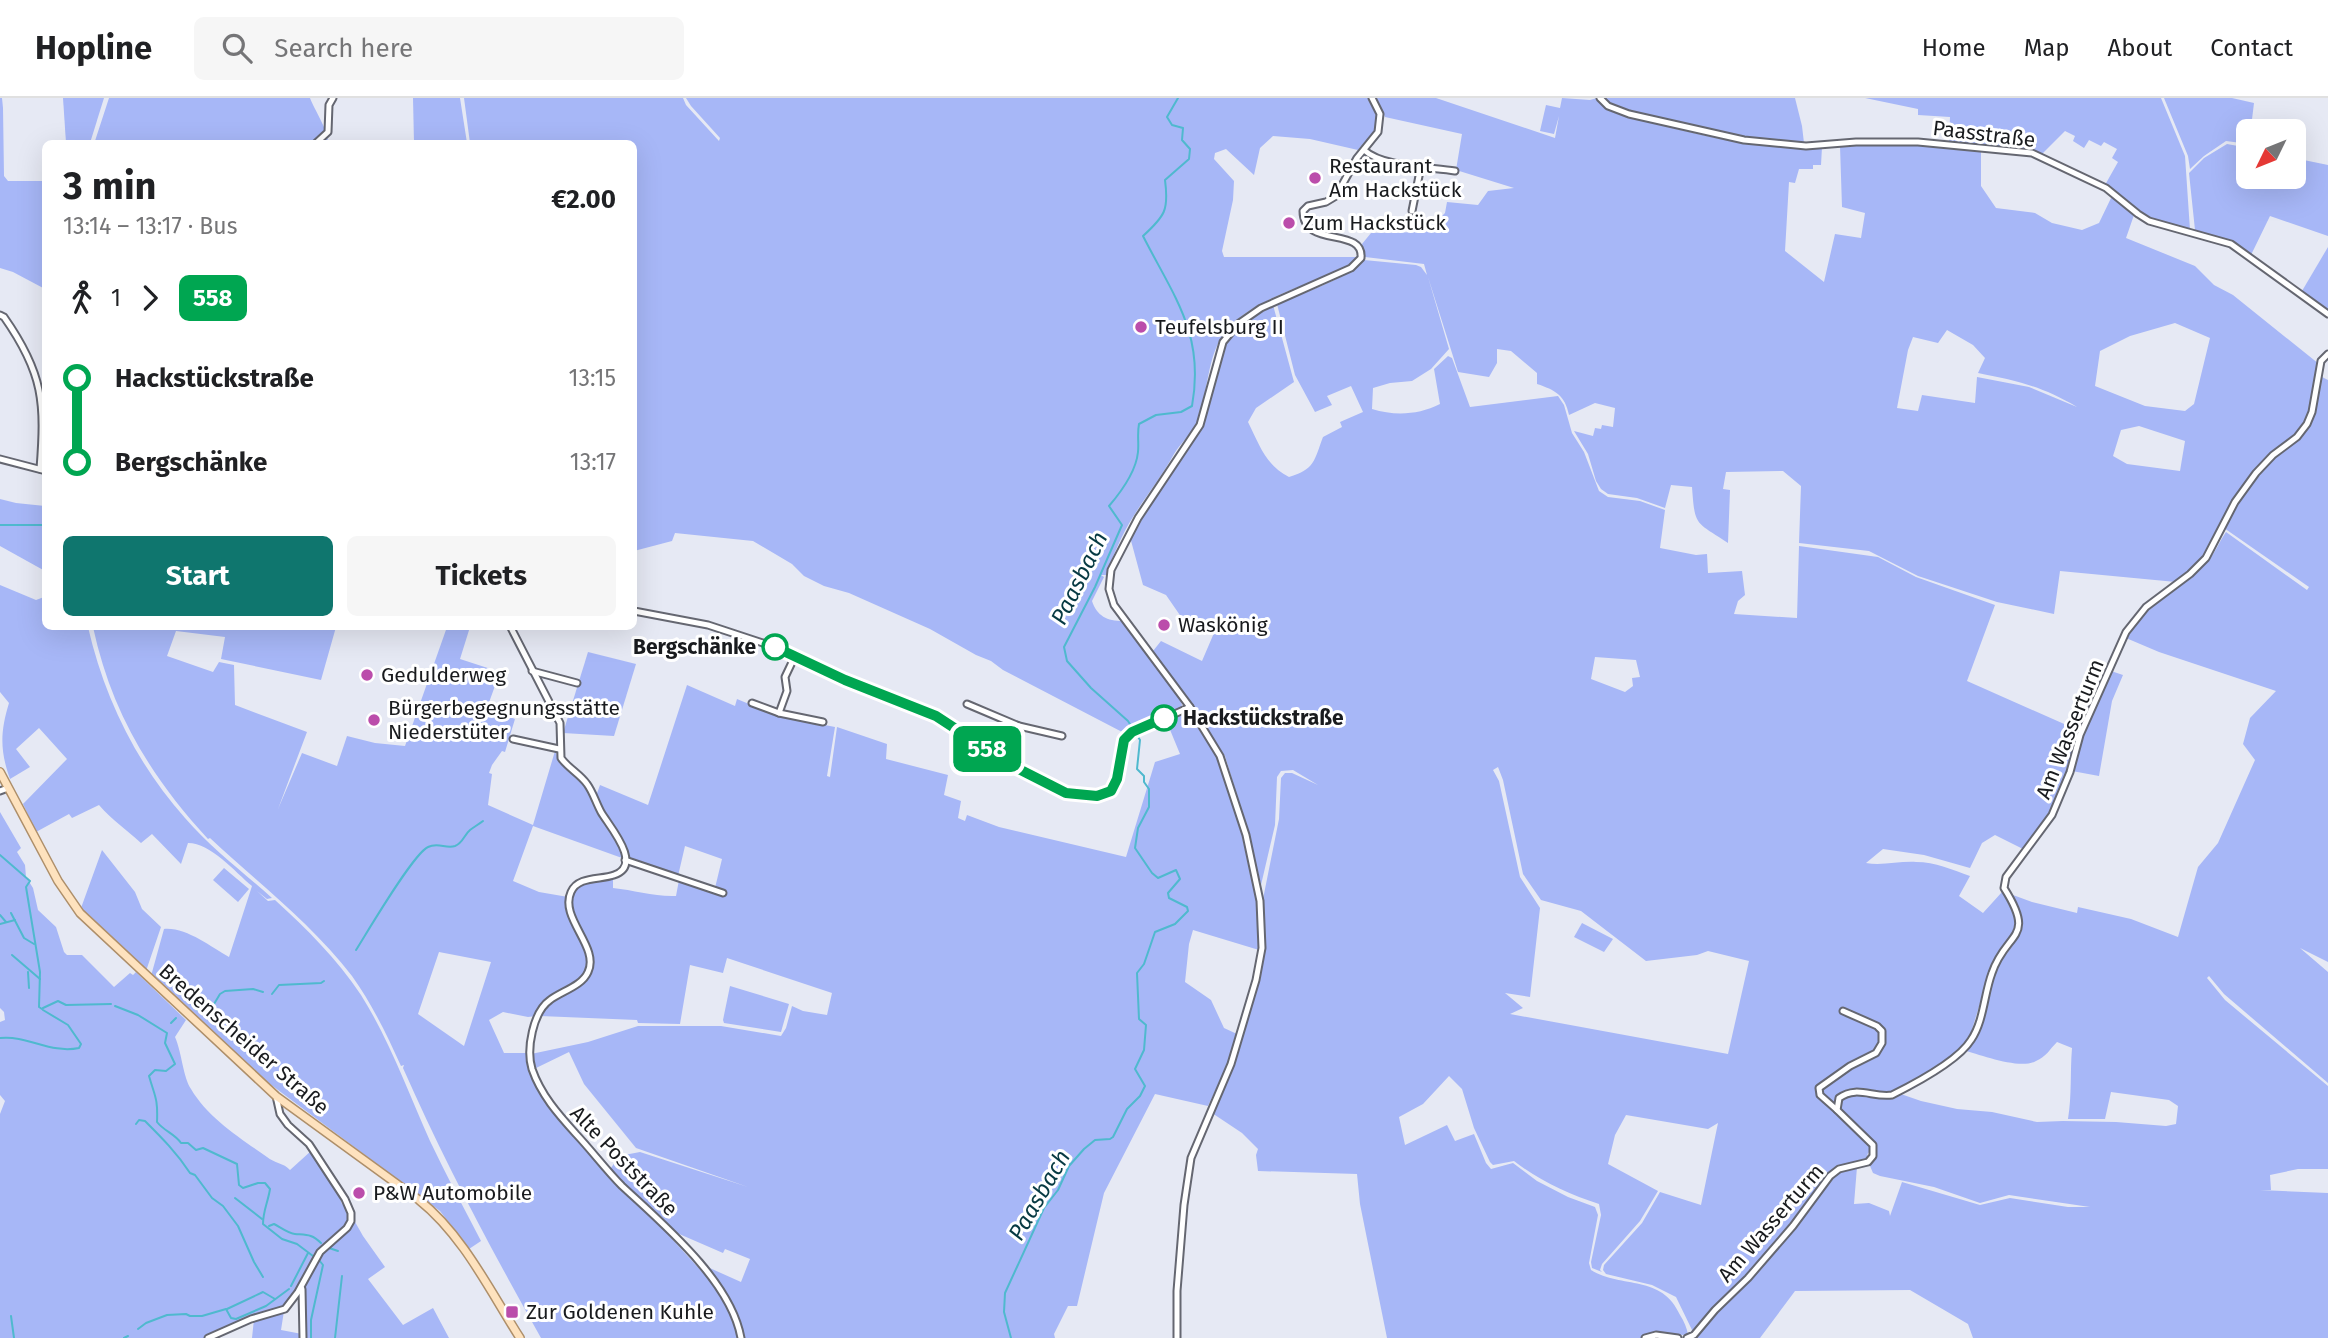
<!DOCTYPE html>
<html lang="en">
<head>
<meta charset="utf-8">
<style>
	body { margin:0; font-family:"Fira Sans",sans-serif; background:#f6f6f6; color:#202124; height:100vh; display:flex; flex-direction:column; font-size:26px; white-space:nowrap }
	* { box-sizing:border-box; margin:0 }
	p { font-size:23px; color:#757577 }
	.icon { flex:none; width:38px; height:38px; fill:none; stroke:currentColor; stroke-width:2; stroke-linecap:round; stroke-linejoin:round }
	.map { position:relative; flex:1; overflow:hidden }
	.panel { position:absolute; left:42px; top:42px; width:595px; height:490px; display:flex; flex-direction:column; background:#fff; border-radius:10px; box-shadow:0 7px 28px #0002 }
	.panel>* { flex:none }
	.badge { padding:0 14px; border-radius:10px; font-size:24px; line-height:46px }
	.needle { width:46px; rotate:227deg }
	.controls { position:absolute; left:2236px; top:21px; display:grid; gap:14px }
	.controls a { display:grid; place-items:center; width:70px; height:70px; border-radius:10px; background:#fff; box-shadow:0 7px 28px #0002; font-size:35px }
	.map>.badge { position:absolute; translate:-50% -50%; box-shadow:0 0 0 4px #fff }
	.legs { display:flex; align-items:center; gap:10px; height:77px; padding:0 21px; font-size:23px }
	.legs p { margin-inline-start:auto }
	.overview { display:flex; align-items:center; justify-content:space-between; height:119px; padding:0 21px }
	h1 { font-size:38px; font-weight:700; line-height:52px }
	.button { display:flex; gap:14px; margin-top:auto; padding:14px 21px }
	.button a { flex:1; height:80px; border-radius:10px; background:#0f766e; color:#fff; font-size:28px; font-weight:700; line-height:80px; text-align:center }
	.button a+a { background:#f6f6f6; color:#202124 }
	ul { padding:0 21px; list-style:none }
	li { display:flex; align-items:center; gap:24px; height:84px; font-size:26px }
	li i { display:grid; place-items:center; width:10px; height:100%; margin:0 9px; background:currentColor }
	li i::after { content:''; width:18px; height:18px; margin:-9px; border:5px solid; border-radius:50%; background:#fff }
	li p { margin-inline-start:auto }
	li:first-child i { background:linear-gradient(#0000 50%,currentColor 0) }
	li:last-child i { background:linear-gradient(currentColor 50%,#0000 0) }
	header { display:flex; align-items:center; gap:42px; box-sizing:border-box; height:98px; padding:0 35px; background:#fff; border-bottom:2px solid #e0e0e0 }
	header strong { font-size:33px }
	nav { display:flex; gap:38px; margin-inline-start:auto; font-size:24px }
	.search { width:490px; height:63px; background:#f6f6f6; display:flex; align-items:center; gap:18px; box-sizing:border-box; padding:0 24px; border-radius:10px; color:#757577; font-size:26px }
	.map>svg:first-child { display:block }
</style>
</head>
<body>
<header>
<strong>Hopline</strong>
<div class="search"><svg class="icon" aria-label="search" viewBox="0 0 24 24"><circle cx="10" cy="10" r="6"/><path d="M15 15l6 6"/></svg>Search here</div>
<nav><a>Home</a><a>Map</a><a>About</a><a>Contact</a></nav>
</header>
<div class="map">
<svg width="2328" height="1240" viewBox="0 0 2328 1240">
	<rect width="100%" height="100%" fill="#e6e9f4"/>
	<g fill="#a7b7f7" fill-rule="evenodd">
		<path d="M0,0H2L3,10L4,78L8,83H45V191L13,174L0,170Z"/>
		<path d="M63,0H104L90,45H66Z"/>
		<path d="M109,0H310C315,13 329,33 328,46H94Z"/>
		<path d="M413,0H460L467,45H414Z"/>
		<path d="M464,0H683L686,7L719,43L720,40L691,8L686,0H1369C1384,28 1377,30 1358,52L1310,41L1273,38L1260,50L1254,77L1226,51L1215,55L1214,61L1234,83L1233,102L1222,153L1224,159H1357L1348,169C1310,186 1263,198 1232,226C1206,251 1210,289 1198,321C1193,335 1182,343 1174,356C1162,378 1146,398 1133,419C1122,436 1113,458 1106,477H1101L1104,479L1092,503C1097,518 1107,523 1123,523L1180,600L1182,607L1180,612L1126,636L1003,572L991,563L976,557L930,531L849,495L824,488L804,478L792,466L753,443L675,435L672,443L634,453V46L470,45Z"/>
		<path d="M1376,0H1436L1555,40L1559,18L1554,36L1540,33L1546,7L1560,10L1562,0L1590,2L1597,0L1604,8L1616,15C1683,33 1753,53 1822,49L1821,67H1813V71H1799L1795,85L1789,84L1785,153L1824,184L1835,136L1861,140L1865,115L1842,109L1840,48L1917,46L1981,53V88L1996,110L2035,115L2052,125L2082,132L2099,125L2112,98L2134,117L2126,140L2195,168L2214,187L2233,197L2319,266L2310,313L2305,325L2297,338L2255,373L2205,459L2176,484L2060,473L2054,516L1997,504L1918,478L1869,453L1799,445L1801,388L1783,373L1726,374L1723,391L1730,392L1728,445C1695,423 1695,429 1692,389L1671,387L1665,410L1637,400L1608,396L1601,391L1596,383L1588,356L1574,333L1593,338L1595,330L1601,331L1602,327L1613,329L1615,310L1595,305L1569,317C1565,297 1555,292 1537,286V275L1511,253L1497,251V265L1489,279L1458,274L1428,179L1449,251L1431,271L1412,283L1390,285L1373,290L1372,311C1395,318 1418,317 1440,306L1434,271L1448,258L1452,260L1470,309L1558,298L1564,307L1572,335L1584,354L1599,393L1608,399L1640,403L1665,412L1660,450L1696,457L1707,456L1708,475L1742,473L1745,497L1738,503L1734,516L1797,520L1799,448L1878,459L1916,479L1995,507L1967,583L2080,633L2066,679L2044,726L2023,751L1995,737L1982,745L1970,770L1924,757L1883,751L1866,765C1881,768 1900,763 1916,764C1935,764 1953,772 1970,778L1959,798L1983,815L2002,794L2014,816L2016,826L2013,835L1991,870L1969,941L1945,964L1895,994L1921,1003L1957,1011L1992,1014L2037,1024L2063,1023L2116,1024L2166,1028L2176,1026L2178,1008L2169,1002L2111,994L2105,1021H2068C2072,997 2070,974 2072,950L2057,944C2050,951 2046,959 2036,963C2020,972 1981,957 1963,952L1980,926L1996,871L2019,838L2023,826L2013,797L2032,804L2077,815L2078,809L2131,821L2178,839L2198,769L2218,745L2255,662L2243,646L2250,620L2276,593L2159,554L2126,540C2146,507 2177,491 2205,466C2214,458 2219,444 2226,434L2307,492L2309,489L2224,430C2237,404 2252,378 2274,359C2286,349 2299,344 2307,330C2315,316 2316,294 2320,278L2328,282V864L2300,850L2328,874V985L2224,896L2209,878L2207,880L2225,902L2328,988V1071H2298L2270,1077L2271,1092H2260L2328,1095V1240H1973L1968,1226L1910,1192L1795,1193L1760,1240H1694C1708,1223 1724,1208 1738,1192C1773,1152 1804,1110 1840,1071L1857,1069L1854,1106L1869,1105L1889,1113L1890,1118L1902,1084L1980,1107L2010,1100L2068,1109H2090L2009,1097L1980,1105L1934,1089L1880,1078L1873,1075L1870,1068L1875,1058V1051L1868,1055L1865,1065L1838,1068C1789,1122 1748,1185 1693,1234L1676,1199L1652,1187L1606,1176L1603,1172L1604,1167L1642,1125L1660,1094L1701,1107L1718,1025L1708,1031L1626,1017L1615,1037L1608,1066L1658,1093L1640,1123L1602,1166L1600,1172L1602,1174L1592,1170L1591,1164L1601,1117L1599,1106C1568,1096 1540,1083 1514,1063L1493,1067L1490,1064L1474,1030L1462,991L1449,978L1423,1006L1399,1019L1405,1047L1447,1027L1455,1043L1474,1036L1486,1065L1491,1071L1513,1065L1537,1083L1568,1099L1595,1109L1598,1117L1589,1165L1591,1172C1622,1191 1662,1176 1680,1217C1684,1223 1687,1230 1688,1237C1673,1238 1655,1231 1642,1240H1387L1360,1106L1357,1076L1258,1073L1256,1057L1258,1051L1242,1035L1212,1015L1229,978L1263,860V801L1279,721L1281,680L1285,675H1292L1318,687L1293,672L1281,673L1277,679L1275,727L1261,787L1249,737L1225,658L1153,553L1161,543L1202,563L1214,535L1184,523L1166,497L1143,487L1130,439L1199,334L1207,313L1222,252L1229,239L1253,218L1273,207L1294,284L1256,310L1248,324C1259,346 1266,368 1289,379C1315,371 1314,363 1323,339L1342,329L1340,324L1363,314L1351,288L1327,298L1332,307L1315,314L1295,277L1277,206C1306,193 1341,184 1364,162L1416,167L1421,169L1427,177L1424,166L1365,159L1362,146L1371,135L1426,134L1445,115L1447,104L1478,107L1488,93L1514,90L1456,72L1462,36L1385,19ZM2175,225L2210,240L2194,306L2185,313L2145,308L2095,288L2100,253L2130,238ZM1947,232L1973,247L1985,260L1978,275C2018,283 2041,288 2077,309L2029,289L1977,279L1975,305L1922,297L1918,313L1897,310L1908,252L1913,239L1938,245ZM2139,328L2185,343L2180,373L2127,366L2113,358L2121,332ZM1595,559L1636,562L1640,579L1632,580L1633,588L1625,594L1591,581ZM1498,669L1503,682L1523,776L1541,802L1581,813L1646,863L1697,857L1708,853L1749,863L1728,956L1510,916L1523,910L1505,895L1530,899L1540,810L1520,779L1499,683L1493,672Z"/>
		<path d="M1605,0H1795L1802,28L1804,45C1743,44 1682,27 1623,11L1609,5Z"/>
		<path d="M1865,0H2161L2185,58L2190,132C2149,123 2138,113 2105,87L2118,64L2112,60L2117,51L2104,44L2101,48L2089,42L2084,50L2073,43L2075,38L2065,33L2042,56L2030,52L1949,44L1950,19L1918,17V11Z"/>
		<path d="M2164,0H2232L2254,5L2249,46L2226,43L2204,58L2190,71L2188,58Z"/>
		<path d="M2227,46L2249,50V79H2294V60L2328,67V138L2270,118L2251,157L2227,141L2195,132L2189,75L2204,60Z"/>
		<path d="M2328,149V212L2302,193Z"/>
		<path d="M0,401L16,405L45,408V473L0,448Z"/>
		<path d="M0,487L36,502L44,499L45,490L46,528L88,529C104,599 136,665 185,720C211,750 243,774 272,800L267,801L257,793L268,803L275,802C307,831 337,861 361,897C390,943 408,994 430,1043C446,1077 464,1110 481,1143L469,1151L440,1113L270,986L151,878L164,831C186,829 211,849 229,859L252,788C235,774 211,745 188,745L181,766L152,736L141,745C127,732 112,722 99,707L72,720L69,716L36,734L23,706L67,661L39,630L16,651L30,669L10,681C0,653 0,634 9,605L0,594Z"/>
		<path d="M93,529H336L321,582L221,561L225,539L176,533L167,558L213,574L219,564L234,567L235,607L307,634L278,711L302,655L337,668L347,638L375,645L405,648L447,529H470L460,561L500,574L487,610L515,621L505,654L502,653L492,667L489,675L492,676L488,707L533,727L555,653L559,662L586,689L621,751L622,760L533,728L513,783L539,794L568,799C575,821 600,865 578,882C560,896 550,896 536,918L528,919L503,914L489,922L504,955H526L545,1002L715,1188L735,1223L739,1240H541C491,1151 444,1063 403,970L404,967L401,968C387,937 372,906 352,878C312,826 258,785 210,740L208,741C150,678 111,613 93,529ZM439,854L491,864L464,948L418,916Z"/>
		<path d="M588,554L636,566L614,638L563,635Z"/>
		<path d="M2111,573L2123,577L2112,603L2099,678L2072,673L2082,639Z"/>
		<path d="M687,587L735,608L737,601L778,618L835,629L827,678L830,679L837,629L887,646L886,661L948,677L944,697L961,703L958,720L965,723L967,717L999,729L1126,759L1155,664L1180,656L1166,622L1188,612L1218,660L1242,738L1258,811L1259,852L1193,832L1189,846L1185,884L1211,902L1224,930L1237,936L1225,972L1208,1008L1155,996L1104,1095L1077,1208H1068L1054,1236L1055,1240H744L736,1213L703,1167L741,1184L750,1161L725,1151L723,1155L670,1132L647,1106L613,1075L611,1070L619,1058L640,1054L748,1089L636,1050L584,986L569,954L534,971L531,956L588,944L638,928H721L781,938L786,930L792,908L803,913L827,917L832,895L727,860L723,875L690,867L680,926L638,925L637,922L540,918C543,914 546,907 549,904C562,892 585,886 592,869C597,854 566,822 573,790L581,785L613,779V790C634,792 655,799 676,798L679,782L715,790L722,761L685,748L678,778L629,762L626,748L596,698L600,687L648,707Z"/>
		<path d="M0,714L21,750L17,754L25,767L26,779L33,790L38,812L56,829L64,854L67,857H82L114,889L130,875L133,877L136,874L186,922L175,939C182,955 183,979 191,991C208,1020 240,1040 267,1059C274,1065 284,1065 290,1072L311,1053L338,1095L342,1106L346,1108L363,1138L385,1169L368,1181L403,1227L433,1210L449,1240H303L305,1186L284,1213L281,1232L302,1236V1240H252L254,1221L204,1240H0V1016L5,1003L0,997V924L5,922L4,914L0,910Z"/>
		<path d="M102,752L135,794L142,811L161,829L146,873L81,810Z"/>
		<path d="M224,770L249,791L238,804L213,782Z"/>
		<path d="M1582,825L1613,841L1604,854L1574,839Z"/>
		<path d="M730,888L789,906L781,934L724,925L723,922Z"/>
	</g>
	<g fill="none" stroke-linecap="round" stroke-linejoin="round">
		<g stroke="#4fb9ce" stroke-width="2">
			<path d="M0,427H46"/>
			<path d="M0,757L30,783L26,789L40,874L39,909L42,911"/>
			<path d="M11,815L24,840L34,846"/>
			<path d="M0,817L6,824"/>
			<path d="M0,826L15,822"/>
			<path d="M356,852C368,833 413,756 428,749C438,744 446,751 455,748C463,745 464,737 470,732C474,729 479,726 483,723"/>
			<path d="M12,857L40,881"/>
			<path d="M28,874L29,890"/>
			<path d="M272,896L279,887L321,885L324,883"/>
			<path d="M115,908L138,917L167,935L165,945L175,966L166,973L155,972L149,978C155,999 158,1000 157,1024C164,1033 175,1036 181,1045H188L196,1052L203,1050L237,1066L239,1087L243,1090L258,1085H265L270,1091C268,1104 263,1113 263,1126L282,1141L297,1146L313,1158"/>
			<path d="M43,910L58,903L66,907L111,906"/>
			<path d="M197,912L214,906L220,896L225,893L253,891L263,894"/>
			<path d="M171,925L176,920"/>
			<path d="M0,940C28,937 50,956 79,950L81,946L68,927L43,912"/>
			<path d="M136,1026L139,1022L145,1023C162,1040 177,1055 190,1075L195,1077L212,1100L223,1108L238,1128L254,1164L263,1179"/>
			<path d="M235,1100L262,1121"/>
			<path d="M269,1128L274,1126C280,1129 289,1136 295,1136C307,1137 312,1136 321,1145"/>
			<path d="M329,1150L338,1153"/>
			<path d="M291,1188L308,1155"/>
			<path d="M227,1211L263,1194L275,1201"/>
			<path d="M11,1218L14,1240"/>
			<path d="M138,1231L146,1225L167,1217L186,1216L190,1218H202L226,1211L231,1220L236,1221L266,1208L289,1191"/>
			<path d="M124,1240L128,1238"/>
			<path d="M311,1240V1222L323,1167L319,1162"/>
			<path d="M335,1240L342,1178"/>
			<path d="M1011,1240L1004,1214L1005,1195L1044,1110L1058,1092L1069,1068L1084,1051L1095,1042L1110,1041L1113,1039L1127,1011L1140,998L1145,988L1135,971L1144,952L1146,927L1139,921L1137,875L1144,866L1155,834L1175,826L1188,813L1187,809L1169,800L1168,795L1180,781L1176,772L1158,780L1152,775L1135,750L1138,730L1149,709V691L1144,684V678L1137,671L1140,642L1128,623L1091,590L1067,563L1064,549L1095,489L1122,427L1109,408C1121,394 1136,374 1138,354C1139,345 1137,336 1139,326L1156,317L1181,314L1192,308C1205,236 1174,199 1143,138C1165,118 1169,112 1165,82L1189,61L1190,51L1182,42L1183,30L1172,27L1167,19L1178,0"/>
		</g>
		<defs>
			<g id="minor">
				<path d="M1600,0L1608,8L1629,16L1744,42L1806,48L1856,44H1918L2032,55L2106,90L2138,116L2149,123L2231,146L2328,216"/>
				<path d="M315,46L328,34L329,7L333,0"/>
				<path d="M1364,52C1382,69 1430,69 1455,73"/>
				<path d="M1412,113L1421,68"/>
				<path d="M0,217L4,219C44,276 45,305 40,371"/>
				<path d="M0,361L46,373"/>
				<path d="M634,513L708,527L775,549L845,582L936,618L1011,667L1066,695L1097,698L1111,693L1117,681L1124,642L1128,637L1190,609"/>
				<path d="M510,528L560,625L561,660C568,670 580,676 587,686C593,694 596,705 601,714C609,728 644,767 614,777C600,782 578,778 571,794C559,820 600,849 588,874C582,888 562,893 550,902C533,914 526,951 532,971C541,997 558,1016 576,1036C592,1053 606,1072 622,1088C663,1126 731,1183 741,1240"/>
				<path d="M532,573L577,585"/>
				<path d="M752,605L779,615L823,624"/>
				<path d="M967,606L1019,628L1062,638"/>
				<path d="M779,615L787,593L785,579L795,558"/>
				<path d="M513,641L559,651"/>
				<path d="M1011,667L1019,628"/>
				<path d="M0,693L8,690"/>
				<path d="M625,762L723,795"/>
				<path d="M1837,1012L1820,997L1819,990L1850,968L1876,955L1882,945V933L1877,928L1843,913"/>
				<path d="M302,1191L303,1240"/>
				<path d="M208,1240L251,1221L285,1211L298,1194L320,1154L347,1130L351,1123V1115L345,1101L309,1046L288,1027L280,1016L276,998"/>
				<path d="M1177,1240V1193L1184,1107L1191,1060L1231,966L1256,882L1262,850L1260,803L1246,737L1220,658L1190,609L1114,507L1109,491L1111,472L1138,420L1200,327L1223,244L1238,226L1261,210L1351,170L1361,160C1364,128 1303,151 1303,113L1308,108L1326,104L1336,98L1357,60L1378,34L1380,16L1372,0"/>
				<path d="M1645,1240L1656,1237L1678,1240"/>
				<path d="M1687,1240L1694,1237L1715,1212L1748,1180L1793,1128L1830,1078L1839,1071L1868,1064L1873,1058V1047L1837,1012L1839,1000C1857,987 1873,1000 1892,997C1914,986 1958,963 1971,942C1984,923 1984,896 1992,875C2006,833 2037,842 2004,790L2006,779L2052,717L2070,674L2080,637L2126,534L2146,509L2190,476L2206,460L2235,404L2256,375L2273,357L2297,339L2307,326L2312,314L2321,263L2328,256"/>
			</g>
			<path id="major" d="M0,674L58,783L80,815L276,998L419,1102C463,1137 490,1193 520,1240"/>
		</defs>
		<use href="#minor" stroke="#656771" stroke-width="9"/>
		<use href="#major" stroke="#ae8f6a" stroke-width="10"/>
		<use href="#minor" stroke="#fff" stroke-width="5"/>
		<use href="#major" stroke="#fee2be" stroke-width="7"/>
	</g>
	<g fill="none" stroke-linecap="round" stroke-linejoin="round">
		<defs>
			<path id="line-1" d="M775,549L845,582L936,618L1011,667L1066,695L1097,698L1111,693L1117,681L1124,642L1132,634L1164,620"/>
		</defs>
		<use href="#line-1" stroke="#fff" stroke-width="16"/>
		<use href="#line-1" stroke="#00a651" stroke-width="10"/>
	</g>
	<g fill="#bb4dab" stroke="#fff" stroke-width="2.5">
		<circle cx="1315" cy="80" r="7"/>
		<circle cx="1289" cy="125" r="7"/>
		<circle cx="1141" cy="229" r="7"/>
		<circle cx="1164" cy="527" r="7"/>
		<circle cx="367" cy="577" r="7"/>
		<circle cx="374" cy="622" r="7"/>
		<circle cx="359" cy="1095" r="7"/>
		<rect x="505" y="1207" width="14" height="14" rx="3.5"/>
	</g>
	<g fill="#fff" stroke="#00a651" stroke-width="3.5">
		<circle cx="775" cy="549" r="12"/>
		<circle cx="1164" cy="620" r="12"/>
	</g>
	<g text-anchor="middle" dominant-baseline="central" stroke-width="6" stroke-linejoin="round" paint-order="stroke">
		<g font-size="21" fill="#191b1e" stroke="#fff">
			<text transform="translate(1984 36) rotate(7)">Paasstraße</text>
			<text transform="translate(2070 631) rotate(-68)">Am Wasserturm</text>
			<text transform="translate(244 941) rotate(41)">Bredenscheider Straße</text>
			<text transform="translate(624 1063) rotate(46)">Alte Poststraße</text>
			<text transform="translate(1771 1125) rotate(-49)">Am Wasserturm</text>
		</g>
		<g font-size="21" fill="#191b1e" stroke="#fff" text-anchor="start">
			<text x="1329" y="68">Restaurant<tspan x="1329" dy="24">Am Hackstück</tspan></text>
			<text x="1303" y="125">Zum Hackstück</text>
			<text x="1155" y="229">Teufelsburg II</text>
			<text x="1178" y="527">Waskönig</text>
			<text x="381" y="577">Gedulderweg</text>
			<text x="388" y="610">Bürgerbegegnungsstätte<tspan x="388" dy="24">Niederstüter</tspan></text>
			<text x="373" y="1095">P&amp;W Automobile</text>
			<text x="526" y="1214">Zur Goldenen Kuhle</text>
		</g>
		<g font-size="21" font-weight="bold" fill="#191b1e" stroke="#fff" text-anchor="end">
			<text x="756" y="549">Bergschänke</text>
			<text x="1183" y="620" text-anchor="start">Hackstückstraße</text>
		</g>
		<g font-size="23" font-style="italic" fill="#073a43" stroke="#fff">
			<text transform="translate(1079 480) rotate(-64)">Paasbach</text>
			<text transform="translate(1039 1097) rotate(-60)">Paasbach</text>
		</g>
	</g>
</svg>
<div class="controls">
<a><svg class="needle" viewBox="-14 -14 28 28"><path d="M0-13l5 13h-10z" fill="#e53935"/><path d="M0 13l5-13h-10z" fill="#757577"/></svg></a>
</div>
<b class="badge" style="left:987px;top:651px;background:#00a651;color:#fff">558</b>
<section class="panel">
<div class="overview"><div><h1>3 min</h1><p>13:14 – 13:17 · Bus</p></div><b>€2.00</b></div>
<div class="legs"><svg class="icon" aria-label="walk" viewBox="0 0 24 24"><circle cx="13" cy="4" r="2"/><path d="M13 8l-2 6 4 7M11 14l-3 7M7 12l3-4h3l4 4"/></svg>1<svg class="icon" aria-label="forward" viewBox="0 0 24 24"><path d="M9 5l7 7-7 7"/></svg><b class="badge" style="background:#00a651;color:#fff">558</b></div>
<ul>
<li><i style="color:#00a651"></i><b>Hackstückstraße</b><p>13:15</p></li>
<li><i style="color:#00a651"></i><b>Bergschänke</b><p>13:17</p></li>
</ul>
<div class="button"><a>Start</a><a>Tickets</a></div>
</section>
</div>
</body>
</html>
